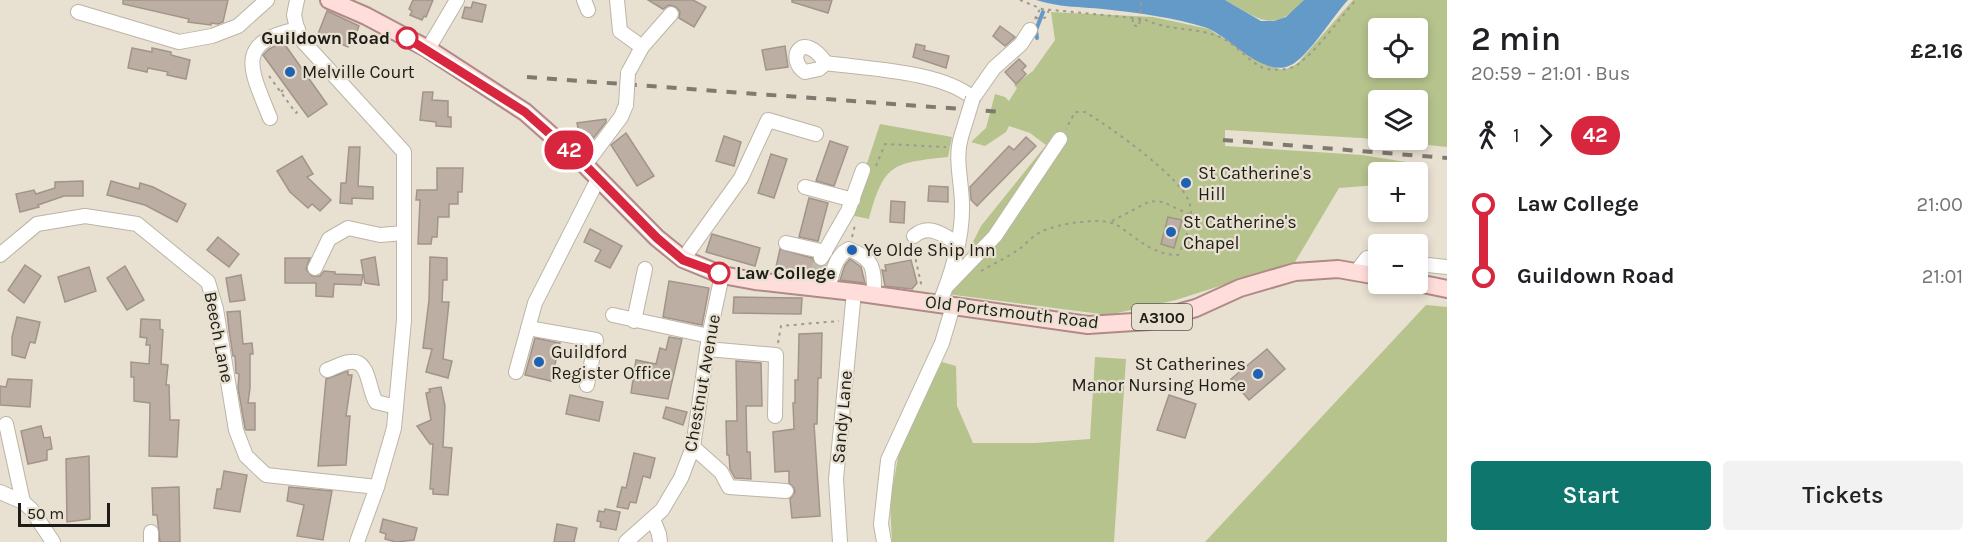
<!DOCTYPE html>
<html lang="en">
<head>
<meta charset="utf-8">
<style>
	body { margin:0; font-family:Karla,sans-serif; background:#f2f2f2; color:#202124; height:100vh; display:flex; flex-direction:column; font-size:22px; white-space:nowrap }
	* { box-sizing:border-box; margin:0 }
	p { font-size:20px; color:#757577 }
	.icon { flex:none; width:33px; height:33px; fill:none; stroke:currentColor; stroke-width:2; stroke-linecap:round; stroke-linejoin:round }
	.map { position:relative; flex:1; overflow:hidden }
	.details { display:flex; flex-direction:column; background:#fff; width:540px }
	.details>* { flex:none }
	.badge { padding:0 12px; border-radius:20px; font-size:21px; line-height:39px }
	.fabs { position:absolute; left:1368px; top:18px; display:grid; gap:12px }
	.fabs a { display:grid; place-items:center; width:60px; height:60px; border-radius:6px; background:#fff; box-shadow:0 3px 9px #0003; font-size:30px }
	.scale { position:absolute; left:18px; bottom:15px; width:92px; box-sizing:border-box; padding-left:6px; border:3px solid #1e1c16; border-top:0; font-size:16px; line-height:21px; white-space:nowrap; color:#1e1c16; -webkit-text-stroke:4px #e8e1d1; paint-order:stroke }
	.map>.badge { position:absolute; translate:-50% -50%; box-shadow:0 0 0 3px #fff }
	.legs { display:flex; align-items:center; gap:9px; height:66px; padding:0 24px; font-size:20px }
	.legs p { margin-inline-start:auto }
	.summary { display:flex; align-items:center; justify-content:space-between; height:102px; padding:0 24px }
	h1 { font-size:33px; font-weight:600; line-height:45px }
	.button { display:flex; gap:12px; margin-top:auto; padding:12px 24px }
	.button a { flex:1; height:69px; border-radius:6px; background:#0f766e; color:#fff; font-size:24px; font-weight:600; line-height:69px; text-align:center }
	.button a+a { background:#f2f2f2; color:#202124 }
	ul { padding:0 24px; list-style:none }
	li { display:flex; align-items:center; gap:21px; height:72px; font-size:22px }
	li i { display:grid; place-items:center; width:9px; height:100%; margin:0 8px; background:currentColor }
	li i::after { content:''; width:15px; height:15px; margin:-8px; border:4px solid; border-radius:50%; background:#fff }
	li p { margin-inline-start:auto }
	li:first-child i { background:linear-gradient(#0000 50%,currentColor 0) }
	li:last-child i { background:linear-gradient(currentColor 50%,#0000 0) }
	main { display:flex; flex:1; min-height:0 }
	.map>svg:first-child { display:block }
</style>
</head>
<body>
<main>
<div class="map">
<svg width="1447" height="542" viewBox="0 0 1447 542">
	<rect width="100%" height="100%" fill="#e8e1d1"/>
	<g fill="#b6c38d" fill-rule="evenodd">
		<path d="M1225,0H1304C1273,36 1259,18 1225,0Z"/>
		<path d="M1353,0H1447V147L1361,138L1225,130V146L1362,155L1419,164L1406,172H1378V185L1339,188L1295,262L1176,300L1108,315L947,294L981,226L1046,145L1030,133L1009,126L1006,132L985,146L971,142L986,128L995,94L1005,97L1009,101L1017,88L1014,85L1033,71L1055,40L1051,12L1153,17L1209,29L1265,65L1284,70L1297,64ZM1378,28H1418V68H1378ZM1378,100H1418V140H1378Z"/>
		<path d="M880,124L952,137L948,157C893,163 884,163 869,219L850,215Z"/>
		<path d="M1426,305L1447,307V542H1205Z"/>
		<path d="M1095,357L1126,359L1114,542H892L890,501L900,447L942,362L956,366L957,406L973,443H1035L1090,439Z"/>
	</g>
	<path fill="#639ac8" d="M1036,0H1225L1261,21H1274L1286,17L1304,0H1348C1333,16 1308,57 1291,65C1264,79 1230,37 1207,28C1174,17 1137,13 1103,9C1081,7 1057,7 1036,0Z"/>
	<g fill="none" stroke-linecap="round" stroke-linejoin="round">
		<path stroke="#639ac8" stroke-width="4" d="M1037,38L1036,30L1043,12"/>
	</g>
	<g fill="#bcaea3" stroke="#a29489" stroke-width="1.5">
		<path d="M123,0H228L223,22L218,24L211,23V25L188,22L189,19L123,4Z"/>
		<path d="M413,0H433L426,17L424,16L422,20L410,15L412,11L409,9Z"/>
		<path d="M648,0H693L706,7L694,27L679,18L680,12L676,7L669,5L663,9Z"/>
		<path d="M792,0H832L828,13L792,2Z"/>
		<path d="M473,2L486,5L482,22L462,18L465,7L471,8Z"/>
		<path d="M327,11L359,26L356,34L359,35L355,45L349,42L348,47L318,34Z"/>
		<path d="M1000,26L1015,37L1005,46L993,36Z"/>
		<path d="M283,42L327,104L308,117L263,55L269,49Z"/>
		<path d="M916,44L925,46L924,50L949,56L946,68L913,57Z"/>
		<path d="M785,46L788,67L766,70L762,50Z"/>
		<path d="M132,48L152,52V48L171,52V55L190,60L186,79L167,75L168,72L148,68L147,72L128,68Z"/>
		<path d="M1019,59L1026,66L1022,70L1026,74L1016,84L1005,72Z"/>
		<path d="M423,92H433L432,100L448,101V117H451V127L436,126V122L420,120Z"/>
		<path d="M606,119V122L592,140V136L580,138L577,123Z"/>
		<path d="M626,133L654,176L637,186L611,145Z"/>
		<path d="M724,136L741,142L734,166L716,161Z"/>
		<path d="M1026,137L1036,146L977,206L971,200L970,187L1009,146L1014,150Z"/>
		<path d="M830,141L848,147L834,186L816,181Z"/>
		<path d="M349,147H360L358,186L373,187V199L352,198V204L340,203L341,183H346Z"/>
		<path d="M771,154L787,159L774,198L758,193Z"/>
		<path d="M302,156L313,174L307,177L331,200L320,211L312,204L308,208L290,192L277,171Z"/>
		<path d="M437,168H463L462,192H458V204H449V217H438L437,237H432L431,244H418L420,200H416L417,190H437Z"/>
		<path d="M83,181V196H64L38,205L39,207L20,212L16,194L34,190L36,194L55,188V182Z"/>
		<path d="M111,181L139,189L140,183L153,187L186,204L177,222L145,205L107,195Z"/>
		<path d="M929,186L948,187V202L928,201Z"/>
		<path d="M809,198L828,203L818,241L799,237Z"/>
		<path d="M891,201L905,202L904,223L890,222Z"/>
		<path d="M1168,217L1182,220L1174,248L1161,244Z"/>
		<path d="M590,229L622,246L610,268L595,261L601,250L584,242Z"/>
		<path d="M712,234L760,248L755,266L706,252Z"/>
		<path d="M218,237L239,254L229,267L207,250Z"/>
		<path d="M780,249L812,258L817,266H825L822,278L776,267Z"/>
		<path d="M375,257L379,285L365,283L361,260Z"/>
		<path d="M430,257L447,258V280H443L442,302H449L443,359L452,361L448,378L426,372L432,349L423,348L429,300Z"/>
		<path d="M285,258H310L306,269L312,276H320L324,271L335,272V274L363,275L361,285L334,284L333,297L316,296V283H285Z"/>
		<path d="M850,259L861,267L865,283L840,280L845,265Z"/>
		<path d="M911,260L917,283L912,289L885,286L882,270L886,271L885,265Z"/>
		<path d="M25,265L41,276L24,303L8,290Z"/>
		<path d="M125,266L144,300L127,310L107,278Z"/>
		<path d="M89,267L96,291L65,302L58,277Z"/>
		<path d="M241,275L245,300L230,302L226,278Z"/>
		<path d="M669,281L709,288L702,325L663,317Z"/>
		<path d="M734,297L802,298L801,314L733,313Z"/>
		<path d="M240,311L243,344L252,343L253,354H250V388L248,403H255V430H246L245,428L238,388L239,374L236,373L235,356H233L229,330L227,312Z"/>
		<path d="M17,317L40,322L35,343L30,342L25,358L12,355V337Z"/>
		<path d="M141,319L160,320V329L163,330L161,364L168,365L166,385H169L170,420H179L177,457L149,456L150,403L134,401V377H131V362L149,364L150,345H146L147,338L140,337Z"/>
		<path d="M822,333L821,378H818L817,424H814L820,516L792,518L790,499L795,492L794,488L789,483V471L775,472L773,432L794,429L793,403H795V380H798L799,334Z"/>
		<path d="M669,337L682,339L668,399L631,393L636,360L656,364L660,348L666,350Z"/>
		<path d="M535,338L560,343L551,381L525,375Z"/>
		<path d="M1267,349L1285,369L1249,400L1231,379Z"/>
		<path d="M736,361L761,363L762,406H746L747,452H750L751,479L735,478L730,469L729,455H727L726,421H737Z"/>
		<path d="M348,371V375H352L346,416H350L346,465L318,466L326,379Z"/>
		<path d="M8,379L32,380L30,407L0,405V386L6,387Z"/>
		<path d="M441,387L445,406L443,447L452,448L448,495L433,494V489H430L433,444H430L417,426L431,420L426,393L430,392L429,389Z"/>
		<path d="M570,395L603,402L599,421L566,414Z"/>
		<path d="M1169,395L1196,404L1185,438L1157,430Z"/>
		<path d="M666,407L687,412L683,425L663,418Z"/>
		<path d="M41,426L44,438L50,437L52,449L47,450V460L28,464L21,431Z"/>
		<path d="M634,453L655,458L650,478L643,476L636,503L630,502L628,509L617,507L622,487L626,488Z"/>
		<path d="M89,456L90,519L67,522L66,459Z"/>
		<path d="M224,471L247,475L240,512L214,508L217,489H221Z"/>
		<path d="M179,487L180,542H160L157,515H153L152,488Z"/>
		<path d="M289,487L332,491L323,540L297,536L304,505L287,501Z"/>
		<path d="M605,509L620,512L616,530L600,527L601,522L597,521L599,511L604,512Z"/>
		<path d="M383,519L417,528L414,540L396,542L385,539L386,534L380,532Z"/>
		<path d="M557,524L577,528L574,542H554Z"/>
	</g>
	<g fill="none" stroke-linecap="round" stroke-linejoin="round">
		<path stroke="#c0baac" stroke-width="14" stroke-dasharray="14 7" stroke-linecap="butt" d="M817,277L821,258"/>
		<defs>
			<g id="minor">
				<path d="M297,0L294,15L299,37L404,152V320L394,428L377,487L357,542"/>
				<path d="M584,0L588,10"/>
				<path d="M617,0L620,31L642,47L671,14"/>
				<path d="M78,12L179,42L212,36L238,26L267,0"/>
				<path d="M428,49L457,0"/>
				<path d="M826,63C801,28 786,60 805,72L819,69L826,63C868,69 941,71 973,98L994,68L1021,44L1030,30"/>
				<path d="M628,73L642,47"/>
				<path d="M270,118C251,70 233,42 298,29"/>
				<path d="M585,165L621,117L626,105"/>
				<path d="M805,187L853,200"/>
				<path d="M914,236C929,223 943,235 957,243"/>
				<path d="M786,243L825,252"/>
				<path d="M0,255L37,224L85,216L137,224L208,282L216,309L236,430L246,456L266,475L377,487"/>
				<path d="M821,258L848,211L863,170"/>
				<path d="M683,259L741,178L768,120L816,134"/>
				<path d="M1418,264L1447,267"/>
				<path d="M315,268L329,239L348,228L380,235L404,233"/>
				<path d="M1356,272L1367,258L1378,257"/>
				<path d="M947,286L995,236L1060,139"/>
				<path d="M828,289C832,275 835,255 849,249C875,260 874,268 874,295"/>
				<path d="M939,304C951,277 962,239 962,210C963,185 954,161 961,137"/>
				<path d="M613,315L709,336"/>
				<path d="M634,321L645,269"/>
				<path d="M528,328L596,340L587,385"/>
				<path d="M707,349L776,355L775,416"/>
				<path d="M327,370C334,368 343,362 350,362C370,359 368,390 376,402L396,407"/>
				<path d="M516,372L535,303L598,179"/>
				<path d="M6,424L23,502"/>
				<path d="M693,447L721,472L729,487L786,491"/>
				<path d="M0,492L23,502L31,509L53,542"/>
				<path d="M653,519L659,534L660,542"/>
				<path d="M151,542V532"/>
				<path d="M626,542L662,510L681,478L693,447L709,336L722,275"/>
				<path d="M840,542L836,479L854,292"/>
				<path d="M884,542L881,524L888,460L942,343L953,306"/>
			</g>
			<g id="major">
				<path d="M329,0L366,16L428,49L525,112L585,165L657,238L683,259L722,275L755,281L854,292L1088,325L1149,321L1196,308L1240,288L1295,272L1338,269L1378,276"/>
				<path d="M1418,283L1447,289"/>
			</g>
		</defs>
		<use href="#minor" stroke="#bbb5a6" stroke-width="16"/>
		<use href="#major" stroke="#b08a86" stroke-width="20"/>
		<g stroke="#9f9a8d" stroke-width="2" stroke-dasharray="3 4.5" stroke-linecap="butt">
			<path d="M1020,0L1042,9L1144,19C1168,32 1199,26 1224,39C1237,46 1248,60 1261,67C1270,71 1288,71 1297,65C1317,51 1339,19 1356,0"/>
			<path d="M1036,18L1042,19L1046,17L1049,10"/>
			<path d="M1035,19L1040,9"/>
			<path d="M1133,19L1132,24L1138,27L1140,21"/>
			<path d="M269,76L296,113L301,108"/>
			<path d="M281,92L286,87"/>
			<path d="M876,166L885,144L946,147"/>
			<path d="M1112,221L1150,201L1163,202L1191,215"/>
			<path d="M852,237L855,225"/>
			<path d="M914,252L922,288"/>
			<path d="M981,271C993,264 1006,258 1018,250C1025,245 1031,237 1039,233C1054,224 1102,216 1117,225C1137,238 1152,255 1178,255C1185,242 1195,217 1189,202C1181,177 1109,126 1085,112H1075L1066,129"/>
			<path d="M778,343L781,326L839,321"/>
		</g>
		<use href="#minor" stroke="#fff" stroke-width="14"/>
		<use href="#major" stroke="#ffdddb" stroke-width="16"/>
		<g stroke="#7e7a6f" stroke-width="4" stroke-dasharray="10 10" stroke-linecap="butt">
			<path d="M527,77L1002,112"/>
			<path d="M1223,140L1447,158"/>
		</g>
		<defs>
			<g id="minor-bridge">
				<path d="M626,105L628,73"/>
				<path d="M961,137L973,98"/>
			</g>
		</defs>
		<use href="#minor-bridge" stroke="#bbb5a6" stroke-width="16" stroke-linecap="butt"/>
		<path stroke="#9f9a8d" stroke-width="2" stroke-dasharray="3 4.5" stroke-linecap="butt" d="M1140,21L1141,0"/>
		<use href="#minor-bridge" stroke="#fff" stroke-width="14"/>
	</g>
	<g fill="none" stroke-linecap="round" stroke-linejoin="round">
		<defs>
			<path id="line-1" d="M407,38L525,112L585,165L657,238L683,260L719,273"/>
		</defs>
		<use href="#line-1" stroke="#fff" stroke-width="14"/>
		<use href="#line-1" stroke="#d7263d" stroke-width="9"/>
	</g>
	<g fill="#fff" stroke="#d7263d" stroke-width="3">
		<circle cx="407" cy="38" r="10"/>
		<circle cx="719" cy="273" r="10"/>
	</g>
	<g fill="#1f61b2" stroke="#e8e1d1" stroke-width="2">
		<circle cx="290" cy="72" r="6"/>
		<circle cx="1186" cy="183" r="6"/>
		<circle cx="1171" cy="232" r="6"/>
		<circle cx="852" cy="250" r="6"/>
		<circle cx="539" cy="362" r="6"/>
		<circle cx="1258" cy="374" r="6"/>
	</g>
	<g text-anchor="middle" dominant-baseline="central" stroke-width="4.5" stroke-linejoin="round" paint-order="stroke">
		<rect fill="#e8e1d1" stroke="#5b574e" stroke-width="1.5" x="1132" y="304" width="60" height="26" rx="4.5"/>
		<g font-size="16" font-weight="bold" fill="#1e1c16">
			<text x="1162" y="317">A3100</text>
		</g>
		<g font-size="18" font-weight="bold" fill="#1e1c16" stroke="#e8e1d1" text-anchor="end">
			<text x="390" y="38">Guildown Road</text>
			<text x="736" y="273" text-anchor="start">Law College</text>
		</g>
		<g font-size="18" fill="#1e1c16" stroke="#e8e1d1" text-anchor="start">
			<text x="302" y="72">Melville Court</text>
			<text x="1198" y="173">St Catherine's<tspan x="1198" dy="21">Hill</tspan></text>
			<text x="1183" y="222">St Catherine's<tspan x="1183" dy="21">Chapel</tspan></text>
			<text x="864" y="250">Ye Olde Ship Inn</text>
			<text x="551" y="352">Guildford<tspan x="551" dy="21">Register Office</tspan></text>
			<text x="1246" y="364" text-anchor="end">St Catherines<tspan x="1246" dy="21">Manor Nursing Home</tspan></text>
		</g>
		<g font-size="18" fill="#1e1c16" stroke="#e8e1d1">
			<text transform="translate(1012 312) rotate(7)">Old Portsmouth Road</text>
			<text transform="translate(219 337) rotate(79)">Beech Lane</text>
			<text transform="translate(702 383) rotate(-80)">Chestnut Avenue</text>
			<text transform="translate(842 417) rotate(-85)">Sandy Lane</text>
		</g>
	</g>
</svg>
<div class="fabs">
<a><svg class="icon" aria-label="locate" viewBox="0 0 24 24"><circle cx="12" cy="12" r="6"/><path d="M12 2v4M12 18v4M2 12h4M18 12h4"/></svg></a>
<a><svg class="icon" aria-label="layers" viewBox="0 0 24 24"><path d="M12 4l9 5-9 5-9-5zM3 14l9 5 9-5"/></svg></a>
<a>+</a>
<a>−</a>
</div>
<div class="scale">50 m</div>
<b class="badge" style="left:569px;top:150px;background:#d7263d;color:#fff">42</b>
</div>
<section class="details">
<div class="summary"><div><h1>2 min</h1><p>20:59 – 21:01 · Bus</p></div><b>£2.16</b></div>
<div class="legs"><svg class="icon" aria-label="walk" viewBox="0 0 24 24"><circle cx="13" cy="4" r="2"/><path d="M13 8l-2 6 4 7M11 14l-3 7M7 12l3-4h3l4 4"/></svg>1<svg class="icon" aria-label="forward" viewBox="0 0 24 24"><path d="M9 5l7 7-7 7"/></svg><b class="badge" style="background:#d7263d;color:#fff">42</b></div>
<ul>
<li><i style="color:#d7263d"></i><b>Law College</b><p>21:00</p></li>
<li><i style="color:#d7263d"></i><b>Guildown Road</b><p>21:01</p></li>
</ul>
<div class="button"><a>Start</a><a>Tickets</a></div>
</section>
</main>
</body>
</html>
